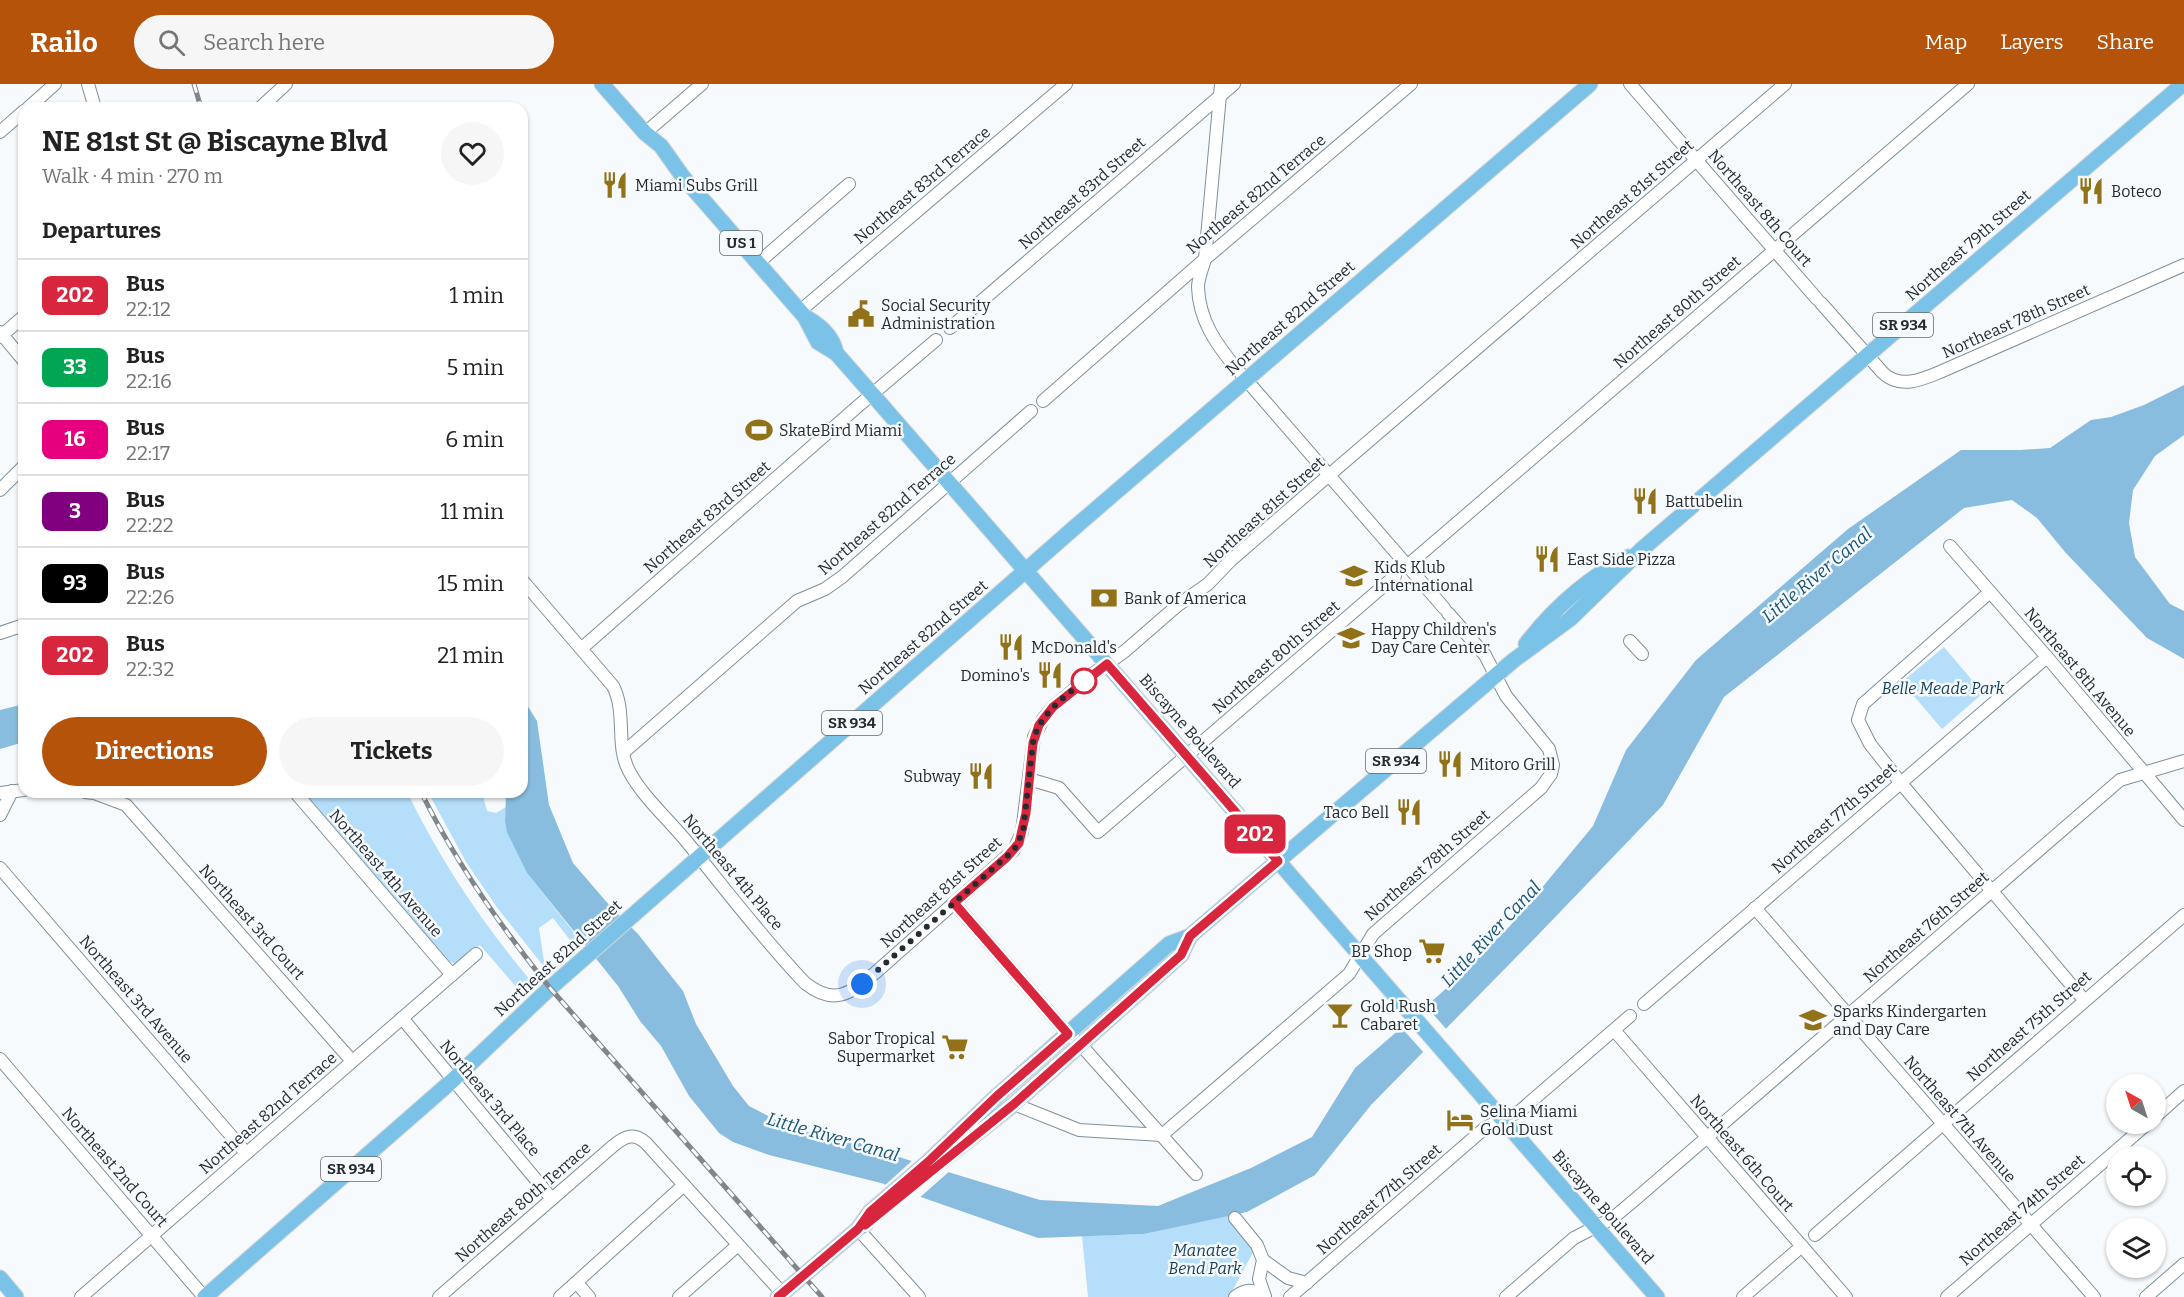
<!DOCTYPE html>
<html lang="en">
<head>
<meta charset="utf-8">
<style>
	body { margin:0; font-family:Bitter,serif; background:#f6f6f6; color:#222; height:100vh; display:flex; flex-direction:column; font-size:22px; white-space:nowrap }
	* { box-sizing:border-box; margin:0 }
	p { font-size:20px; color:#767676 }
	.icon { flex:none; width:33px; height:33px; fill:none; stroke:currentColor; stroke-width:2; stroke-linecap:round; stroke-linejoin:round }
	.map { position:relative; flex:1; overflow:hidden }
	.drawer { position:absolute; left:18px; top:18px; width:510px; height:696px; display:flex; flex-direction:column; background:#fff; border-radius:18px; box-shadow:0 2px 4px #0004 }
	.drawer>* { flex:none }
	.badge { padding:0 12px; border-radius:9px; font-size:21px; line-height:39px }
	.needle { width:39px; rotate:321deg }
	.buttons { position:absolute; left:2106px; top:990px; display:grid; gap:12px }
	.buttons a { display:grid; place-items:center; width:60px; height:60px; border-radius:50%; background:#fff; box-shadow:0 2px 4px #0004; font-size:30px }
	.you { position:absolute; width:30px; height:30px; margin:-15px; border:4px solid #fff; border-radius:50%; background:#1a73e8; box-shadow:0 0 0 9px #1a73e833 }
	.map>.badge { position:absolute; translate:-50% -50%; box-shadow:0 0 0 3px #fff }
	h2 { padding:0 24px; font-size:22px; line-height:54px }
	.round { display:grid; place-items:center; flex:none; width:63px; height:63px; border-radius:32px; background:#f6f6f6 }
	.overview { display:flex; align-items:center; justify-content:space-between; height:102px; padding:0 24px }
	h1 { font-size:28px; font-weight:700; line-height:45px }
	.cta { display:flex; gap:12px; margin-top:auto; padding:12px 24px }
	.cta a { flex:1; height:69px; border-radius:36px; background:#b45309; color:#fff; font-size:24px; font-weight:700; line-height:69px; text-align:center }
	.cta a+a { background:#f6f6f6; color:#222 }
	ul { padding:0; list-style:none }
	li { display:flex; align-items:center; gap:18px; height:72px; padding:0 24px; border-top:2px solid #e0e0e0 }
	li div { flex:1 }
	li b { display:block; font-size:22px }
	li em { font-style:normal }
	li .badge { min-width:66px; font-weight:700; text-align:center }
	header { display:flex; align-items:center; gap:36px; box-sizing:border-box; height:84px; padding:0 30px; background:#b45309; color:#fff }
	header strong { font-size:28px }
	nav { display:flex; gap:33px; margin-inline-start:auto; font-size:21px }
	.search { width:420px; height:54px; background:#f6f6f6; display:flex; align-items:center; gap:15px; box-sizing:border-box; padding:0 21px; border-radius:33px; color:#767676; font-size:22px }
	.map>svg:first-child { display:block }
</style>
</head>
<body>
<header>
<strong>Railo</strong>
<div class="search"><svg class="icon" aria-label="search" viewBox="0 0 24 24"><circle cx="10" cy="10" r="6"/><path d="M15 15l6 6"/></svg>Search here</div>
<nav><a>Map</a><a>Layers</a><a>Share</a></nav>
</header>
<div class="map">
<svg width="2184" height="1213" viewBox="0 0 2184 1213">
	<rect width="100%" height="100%" fill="#f6fafd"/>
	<g fill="#b4defa">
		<path d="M1944,563L1983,609L1942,645L1902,598Z"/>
		<path d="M304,708H407C440,776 482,839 531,897L521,905H518L480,861L455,880L449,877Z"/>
		<path d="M428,708H482L487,727L496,729L506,723L505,737L527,789L579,855L573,860L553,834L539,844L545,884L496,822L466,778Z"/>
		<path d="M1230,1131L1257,1161L1229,1213H1088L1082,1152L1144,1150Z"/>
	</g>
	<g fill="#89bddf">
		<path d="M2184,301V351L2155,372L2133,406L2129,439L2135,473L2170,520L2184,527V575L2147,554L2065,468L2037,434L2012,416L1964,424L1724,613L1663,721L1536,853L1371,1021L1315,1091L1247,1128L1144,1150L1038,1154L881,1099L769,1071L733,1058L719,1049L689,1012L661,962L640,937L618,902L527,789L507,748L505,737L506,711L504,708H522V613L537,637L549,721L573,779L610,822L638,850L683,907L696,940L733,1002L749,1022L793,1045L864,1060L902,1074L1040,1116L1158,1122L1251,1084L1312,1053L1355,984L1448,903L1510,842L1593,742L1626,666L1696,576L1848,445L1961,366H2020L2050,364L2091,336L2111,333L2144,321Z"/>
		<path d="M24,620V658L0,665V626Z"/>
	</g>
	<g fill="#f6fafd">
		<path d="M1424,920L1448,947L1425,970L1399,941Z"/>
		<path d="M914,1075L951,1086L918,1115L883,1103Z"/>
	</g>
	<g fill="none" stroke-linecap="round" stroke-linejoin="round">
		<defs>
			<g id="minor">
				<path d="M88,0L95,24"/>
				<path d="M1221,0L1205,175C1203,183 1198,194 1198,203C1199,236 1216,260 1236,284L1444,524"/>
				<path d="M1630,0L1817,215"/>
				<path d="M28,24L55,0"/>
				<path d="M260,24L286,0"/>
				<path d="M0,48L24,27"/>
				<path d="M645,49L702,0"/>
				<path d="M758,179L849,100"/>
				<path d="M1821,219L1883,289C1900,305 1921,296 1940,288L2184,181"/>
				<path d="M800,227L1066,0"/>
				<path d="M950,244L1234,0"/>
				<path d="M0,248L24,277"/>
				<path d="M0,253L24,232"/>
				<path d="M1043,317L1205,175L1411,0"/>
				<path d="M0,406L24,382"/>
				<path d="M1950,462L2047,573L2184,736"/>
				<path d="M1408,481L1968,0"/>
				<path d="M522,496L613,602C627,629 615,661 629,687C642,712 669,736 687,758C726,806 763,855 805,899C834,922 850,910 875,889L1014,766L1022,748L1034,653L1043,635L1053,623L1090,592L1125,567L1178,521L1208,500L1230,477L1314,404L1785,0"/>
				<path d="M1990,508L1863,620L1858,636L1870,660L1900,698L2084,916"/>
				<path d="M0,549L24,541"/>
				<path d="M1630,557L1642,570"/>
				<path d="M582,564L857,323L936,256"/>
				<path d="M624,668L797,517L825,505L842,493L1031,327"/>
				<path d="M1029,695L1059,704L1098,748L1395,492"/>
				<path d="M85,708L94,709L126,721L352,977"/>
				<path d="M295,708L452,891"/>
				<path d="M0,709L24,706"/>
				<path d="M0,731L12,707"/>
				<path d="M0,784L246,1069"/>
				<path d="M954,819L1068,950L1080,960L1196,1090"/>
				<path d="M1755,824L2094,1213"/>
				<path d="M1644,920L2047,573"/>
				<path d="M402,934L552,1115"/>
				<path d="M1614,946L1846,1213"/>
				<path d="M0,975L204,1213"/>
				<path d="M1014,1020L1079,1046L1162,1051L1349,890L1373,850L1541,704L1551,690L1553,681L1549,665L1506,612L1485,571L1448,529"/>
				<path d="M2156,1032L2184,1007"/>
				<path d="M1235,1134L1257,1161L1263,1176L1259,1195L1265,1213"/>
				<path d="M858,1145L919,1213"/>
				<path d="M1815,1151L2184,831"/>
				<path d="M1263,1176L1288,1194L1307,1199"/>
				<path d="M577,1199L589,1213"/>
				<path d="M81,1213L476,870"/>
				<path d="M439,1213L613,1062C625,1052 634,1048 646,1059L782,1209"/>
				<path d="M560,1213L684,1101"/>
				<path d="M679,1213L738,1161"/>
				<path d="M1235,1213C1245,1205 1255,1205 1265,1213"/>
				<path d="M1290,1213L1485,1044L1520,1027L1630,932"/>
				<path d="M1506,1213L1574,1154L1613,1134L1638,1113L2120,696L2184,677"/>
				<path d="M1743,1213L1802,1162"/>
				<path d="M1947,1213L2147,1040"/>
				<path d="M2146,1213L2184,1180"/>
			</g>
			<g id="major">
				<path d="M602,0L645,49L661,62L683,93L805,233L818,258L836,269L872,310L1657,1213"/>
				<path d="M807,234C821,242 833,253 836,269"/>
				<path d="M1526,560C1553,525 1588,494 1628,473"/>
				<path d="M942,1077L1014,1020L1181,871L1190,852"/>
				<path d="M858,1145L870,1128L928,1078L997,1012L1169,860L1190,852L1514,576L1570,535L1641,466L2183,0"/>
				<path d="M0,1194L16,1213"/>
				<path d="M205,1213L453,996L550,904L1074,444L1590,0"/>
				<path d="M778,1213L858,1145L866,1140"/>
			</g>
		</defs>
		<use href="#minor" stroke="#7e909c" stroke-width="14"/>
		<use href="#major" stroke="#d3d5d6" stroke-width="17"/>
		<use href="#minor" stroke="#fff" stroke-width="12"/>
		<use href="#major" stroke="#7ac2e8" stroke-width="15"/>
		<defs>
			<g id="rail">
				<path d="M194,0L201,24"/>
				<path d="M421,708C456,779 500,842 550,904L822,1213"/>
			</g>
		</defs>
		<use href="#rail" stroke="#81868b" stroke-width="5"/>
		<use href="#rail" stroke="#f6fafd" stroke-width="3" stroke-dasharray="9" stroke-linecap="butt"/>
	</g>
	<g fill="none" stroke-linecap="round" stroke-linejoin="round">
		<defs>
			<path id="line" d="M778,1213L858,1145L870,1128L928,1078L997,1012L1068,950L954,819L1007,773L1019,759L1026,729L1033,659L1039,641L1053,623L1107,580L1278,777L1190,852L1181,871L1014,1020L865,1141"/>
		</defs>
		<use href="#line" stroke="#fff" stroke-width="14"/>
		<use href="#line" stroke="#d7263d" stroke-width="9"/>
		<path stroke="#252c31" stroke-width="6" stroke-dasharray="0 10.8" d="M862,900L1014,766L1023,748L1033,659C1039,628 1068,611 1090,592L1084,597"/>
	</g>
	<defs>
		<symbol id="restaurant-bare" viewBox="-9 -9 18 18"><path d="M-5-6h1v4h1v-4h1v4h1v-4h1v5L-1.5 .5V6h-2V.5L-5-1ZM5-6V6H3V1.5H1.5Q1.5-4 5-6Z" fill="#917218" stroke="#f6fafd" stroke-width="2.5" paint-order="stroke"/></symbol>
		<symbol id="civic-bare" viewBox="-9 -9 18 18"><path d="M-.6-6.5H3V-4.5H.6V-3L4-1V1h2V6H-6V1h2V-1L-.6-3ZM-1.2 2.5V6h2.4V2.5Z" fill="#917218" stroke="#f6fafd" stroke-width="2.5" paint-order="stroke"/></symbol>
		<symbol id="stadium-bare" viewBox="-9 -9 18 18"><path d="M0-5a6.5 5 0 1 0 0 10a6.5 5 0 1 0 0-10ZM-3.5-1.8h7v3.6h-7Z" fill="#917218" stroke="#f6fafd" stroke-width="2.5" paint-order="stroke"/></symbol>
		<symbol id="school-bare" viewBox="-9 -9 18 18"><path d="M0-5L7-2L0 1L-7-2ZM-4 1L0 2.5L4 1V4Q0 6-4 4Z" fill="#917218" stroke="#f6fafd" stroke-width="2.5" paint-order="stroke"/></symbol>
		<symbol id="bank-bare" viewBox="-9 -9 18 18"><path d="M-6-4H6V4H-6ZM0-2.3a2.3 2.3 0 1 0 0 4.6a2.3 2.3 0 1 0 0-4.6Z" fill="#917218" stroke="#f6fafd" stroke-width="2.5" paint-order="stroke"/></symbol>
		<symbol id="supermarket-bare" viewBox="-9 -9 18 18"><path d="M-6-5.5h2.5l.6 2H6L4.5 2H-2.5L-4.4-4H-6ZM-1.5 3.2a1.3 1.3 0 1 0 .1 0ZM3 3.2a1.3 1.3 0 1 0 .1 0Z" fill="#917218" stroke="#f6fafd" stroke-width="2.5" paint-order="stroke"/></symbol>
		<symbol id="bar-bare" viewBox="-9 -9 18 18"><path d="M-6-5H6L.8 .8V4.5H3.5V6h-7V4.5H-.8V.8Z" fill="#917218" stroke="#f6fafd" stroke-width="2.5" paint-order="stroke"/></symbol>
		<symbol id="hotel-bare" viewBox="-9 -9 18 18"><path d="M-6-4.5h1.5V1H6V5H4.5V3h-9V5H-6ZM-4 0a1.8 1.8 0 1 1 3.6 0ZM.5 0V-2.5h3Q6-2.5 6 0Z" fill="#917218" stroke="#f6fafd" stroke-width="2.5" paint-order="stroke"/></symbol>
	</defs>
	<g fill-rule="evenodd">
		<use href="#restaurant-bare" x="596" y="82" width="38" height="38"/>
		<use href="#restaurant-bare" x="2072" y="88" width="38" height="38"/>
		<use href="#civic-bare" x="842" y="211" width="38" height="38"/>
		<use href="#stadium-bare" x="740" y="327" width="38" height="38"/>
		<use href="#restaurant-bare" x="1626" y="398" width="38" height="38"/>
		<use href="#restaurant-bare" x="1528" y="456" width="38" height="38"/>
		<use href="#school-bare" x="1335" y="473" width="38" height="38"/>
		<use href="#bank-bare" x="1085" y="495" width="38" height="38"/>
		<use href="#school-bare" x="1332" y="535" width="38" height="38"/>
		<use href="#restaurant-bare" x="992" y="544" width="38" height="38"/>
		<use href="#restaurant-bare" x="1031" y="572" width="38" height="38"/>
		<use href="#restaurant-bare" x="1431" y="661" width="38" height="38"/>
		<use href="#restaurant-bare" x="962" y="673" width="38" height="38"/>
		<use href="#restaurant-bare" x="1390" y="709" width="38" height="38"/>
		<use href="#supermarket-bare" x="1413" y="848" width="38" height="38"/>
		<use href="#bar-bare" x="1321" y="912" width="38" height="38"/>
		<use href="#school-bare" x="1794" y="917" width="38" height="38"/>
		<use href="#supermarket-bare" x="936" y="944" width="38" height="38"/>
		<use href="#hotel-bare" x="1441" y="1017" width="38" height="38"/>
	</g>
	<circle fill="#fff" stroke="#d7263d" stroke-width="3" cx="1084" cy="597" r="12"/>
	<g text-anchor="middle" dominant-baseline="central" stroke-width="5" stroke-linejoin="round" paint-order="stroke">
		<g fill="#f6fafd" stroke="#646a6e" stroke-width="1.5">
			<rect x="720" y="147" width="42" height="24" rx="4.5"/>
			<rect x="1873" y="229" width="60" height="24" rx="4.5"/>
			<rect x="822" y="627" width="60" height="24" rx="4.5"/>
			<rect x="1366" y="665" width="60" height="24" rx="4.5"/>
			<rect x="321" y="1073" width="60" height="24" rx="4.5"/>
		</g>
		<g font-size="15" font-weight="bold" fill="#252c31">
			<text x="741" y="159">US 1</text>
			<text x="1903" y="241">SR 934</text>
			<text x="852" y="639">SR 934</text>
			<text x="1396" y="677">SR 934</text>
			<text x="351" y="1085">SR 934</text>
		</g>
		<g font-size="16" fill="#252c31" stroke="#f6fafd" text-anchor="start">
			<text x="635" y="101">Miami Subs Grill</text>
			<text x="2111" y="107">Boteco</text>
			<text x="881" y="221">Social Security<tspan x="881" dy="18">Administration</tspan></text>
			<text x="779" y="346">SkateBird Miami</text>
			<text x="1665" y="417">Battubelin</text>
			<text x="1567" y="475">East Side Pizza</text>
			<text x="1374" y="483">Kids Klub<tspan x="1374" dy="18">International</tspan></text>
			<text x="1124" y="514">Bank of America</text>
			<text x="1371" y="545">Happy Children's<tspan x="1371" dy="18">Day Care Center</tspan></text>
			<text x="1031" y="563">McDonald's</text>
			<text x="1030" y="591" text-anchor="end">Domino's</text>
			<text x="1470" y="680">Mitoro Grill</text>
			<text x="961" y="692" text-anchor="end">Subway</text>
			<text x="1389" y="728" text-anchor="end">Taco Bell</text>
			<text x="1412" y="867" text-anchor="end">BP Shop</text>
			<text x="1360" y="922">Gold Rush<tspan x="1360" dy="18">Cabaret</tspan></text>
			<text x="1833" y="927">Sparks Kindergarten<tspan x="1833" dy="18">and Day Care</tspan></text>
			<text x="935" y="954" text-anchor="end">Sabor Tropical<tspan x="935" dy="18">Supermarket</tspan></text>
			<text x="1480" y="1027">Selina Miami<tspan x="1480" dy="18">Gold Dust</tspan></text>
		</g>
		<g font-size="16" fill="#252c31" stroke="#f6fafd">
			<text transform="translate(922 101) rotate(-40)">Northeast 83rd Terrace</text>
			<text transform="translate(1082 109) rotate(-41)">Northeast 83rd Street</text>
			<text transform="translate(1256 110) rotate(-40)">Northeast 82nd Terrace</text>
			<text transform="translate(1632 110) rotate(-41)">Northeast 81st Street</text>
			<text transform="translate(1760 124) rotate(49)">Northeast 8th Court</text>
			<text transform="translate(1968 161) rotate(-41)">Northeast 79th Street</text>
			<text transform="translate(1677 228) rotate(-41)">Northeast 80th Street</text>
			<text transform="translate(1290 234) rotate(-41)">Northeast 82nd Street</text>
			<text transform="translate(2016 237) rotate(-24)">Northeast 78th Street</text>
			<text transform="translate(1264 428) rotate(-42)">Northeast 81st Street</text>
			<text transform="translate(887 430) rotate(-41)">Northeast 82nd Terrace</text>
			<text transform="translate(707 433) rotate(-41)">Northeast 83rd Street</text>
			<text transform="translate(923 553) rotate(-41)">Northeast 82nd Street</text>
			<text transform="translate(1276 573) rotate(-41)">Northeast 80th Street</text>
			<text transform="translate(2080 588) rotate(50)">Northeast 8th Avenue</text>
			<text transform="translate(1190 647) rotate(49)">Biscayne Boulevard</text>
			<text transform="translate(1834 734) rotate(-41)">Northeast 77th Street</text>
			<text transform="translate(1427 781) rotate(-41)">Northeast 78th Street</text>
			<text transform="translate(733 788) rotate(50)">Northeast 4th Place</text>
			<text transform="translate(386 789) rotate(49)">Northeast 4th Avenue</text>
			<text transform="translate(941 808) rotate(-42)">Northeast 81st Street</text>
			<text transform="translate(252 838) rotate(48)">Northeast 3rd Court</text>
			<text transform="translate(1926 843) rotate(-41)">Northeast 76th Street</text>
			<text transform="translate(558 874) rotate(-42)">Northeast 82nd Street</text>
			<text transform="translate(136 915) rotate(49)">Northeast 3rd Avenue</text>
			<text transform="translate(2029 942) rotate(-41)">Northeast 75th Street</text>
			<text transform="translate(490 1014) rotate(50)">Northeast 3rd Place</text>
			<text transform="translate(268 1029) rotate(-41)">Northeast 82nd Terrace</text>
			<text transform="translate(1960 1035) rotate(49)">Northeast 7th Avenue</text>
			<text transform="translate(1742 1069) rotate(49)">Northeast 6th Court</text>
			<text transform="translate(115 1083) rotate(49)">Northeast 2nd Court</text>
			<text transform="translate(1379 1115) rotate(-41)">Northeast 77th Street</text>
			<text transform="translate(523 1118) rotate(-41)">Northeast 80th Terrace</text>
			<text transform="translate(1603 1123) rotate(49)">Biscayne Boulevard</text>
			<text transform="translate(2022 1126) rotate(-41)">Northeast 74th Street</text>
		</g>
		<g font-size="16" font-style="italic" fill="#143e56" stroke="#f6fafd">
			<text x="1943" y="604">Belle Meade Park</text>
			<text x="1205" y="1166">Manatee<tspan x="1205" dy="18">Bend Park</tspan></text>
		</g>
		<g font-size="18" font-style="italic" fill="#175476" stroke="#f6fafd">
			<text transform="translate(1817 491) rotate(-40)">Little River Canal</text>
			<text transform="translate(1491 850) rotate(-47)">Little River Canal</text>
			<text transform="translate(833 1053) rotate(16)">Little River Canal</text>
		</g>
	</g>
</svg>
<div class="buttons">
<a><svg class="needle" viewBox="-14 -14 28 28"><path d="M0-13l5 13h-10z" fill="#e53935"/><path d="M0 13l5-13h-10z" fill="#767676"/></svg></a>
<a><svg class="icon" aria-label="locate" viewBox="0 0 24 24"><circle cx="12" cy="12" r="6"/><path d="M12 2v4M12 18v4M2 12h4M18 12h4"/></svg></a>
<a><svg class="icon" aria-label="layers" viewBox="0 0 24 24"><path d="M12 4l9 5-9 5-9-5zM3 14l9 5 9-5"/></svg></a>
</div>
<div class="you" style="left:862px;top:900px"></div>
<b class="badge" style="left:1255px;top:750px;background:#d7263d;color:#fff">202</b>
<section class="drawer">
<div class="overview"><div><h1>NE 81st St @ Biscayne Blvd</h1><p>Walk · 4 min · 270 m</p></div><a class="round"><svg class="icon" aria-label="heart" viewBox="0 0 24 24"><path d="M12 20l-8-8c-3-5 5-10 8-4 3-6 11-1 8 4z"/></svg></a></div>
<h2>Departures</h2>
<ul>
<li><span class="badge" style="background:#d7263d;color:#fff">202</span><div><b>Bus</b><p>22:12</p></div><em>1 min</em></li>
<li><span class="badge" style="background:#00a651;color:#fff">33</span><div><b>Bus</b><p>22:16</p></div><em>5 min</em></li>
<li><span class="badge" style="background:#e6007e;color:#fff">16</span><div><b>Bus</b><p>22:17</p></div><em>6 min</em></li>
<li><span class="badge" style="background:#800080;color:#fff">3</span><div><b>Bus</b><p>22:22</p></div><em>11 min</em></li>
<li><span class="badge" style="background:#000;color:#fff">93</span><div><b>Bus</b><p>22:26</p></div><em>15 min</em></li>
<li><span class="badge" style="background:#d7263d;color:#fff">202</span><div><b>Bus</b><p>22:32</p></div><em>21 min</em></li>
</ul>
<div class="cta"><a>Directions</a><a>Tickets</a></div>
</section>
</div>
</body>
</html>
